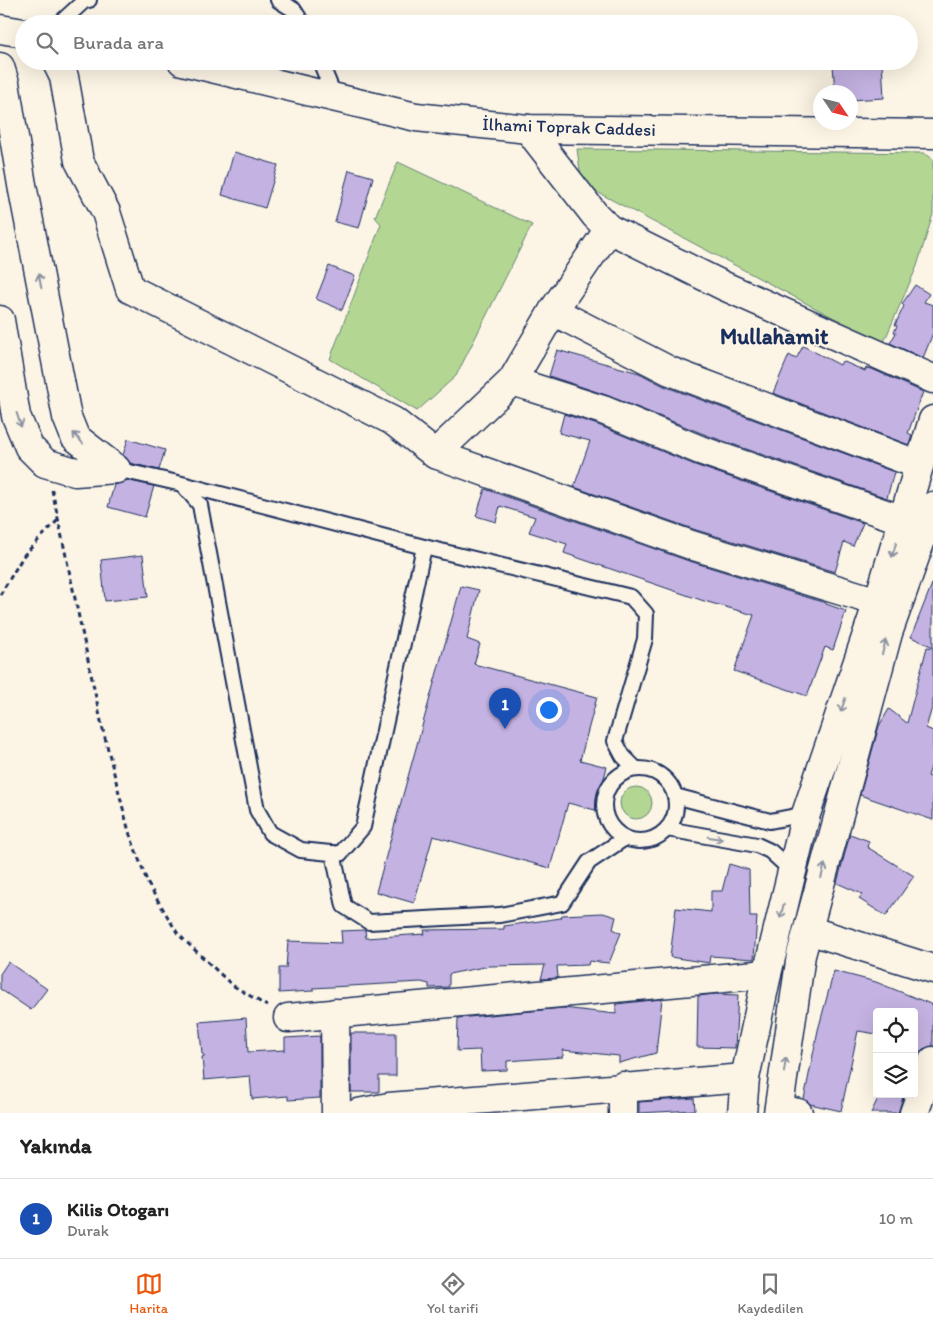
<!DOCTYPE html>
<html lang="tr">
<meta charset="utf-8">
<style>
:root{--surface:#fff;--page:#f2f2f2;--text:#222;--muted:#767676;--line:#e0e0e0;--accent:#ea580c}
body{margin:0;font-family:Itim,sans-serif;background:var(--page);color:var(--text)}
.controls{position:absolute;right:15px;bottom:15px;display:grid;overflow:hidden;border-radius:5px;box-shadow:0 5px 20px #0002}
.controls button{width:45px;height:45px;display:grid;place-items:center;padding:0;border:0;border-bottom:1px solid var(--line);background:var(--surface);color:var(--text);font:25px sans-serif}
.compass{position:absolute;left:813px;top:85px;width:45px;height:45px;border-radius:50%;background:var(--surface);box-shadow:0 5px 20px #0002;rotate:125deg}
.you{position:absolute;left:548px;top:709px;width:18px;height:18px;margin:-12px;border:4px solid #fff;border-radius:50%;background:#1a73e8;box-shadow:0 0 0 8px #1a73e833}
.badge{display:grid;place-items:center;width:32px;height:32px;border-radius:50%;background:var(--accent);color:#fff;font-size:16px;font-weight:700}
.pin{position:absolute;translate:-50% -41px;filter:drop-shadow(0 1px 2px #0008)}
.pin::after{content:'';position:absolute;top:26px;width:18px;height:15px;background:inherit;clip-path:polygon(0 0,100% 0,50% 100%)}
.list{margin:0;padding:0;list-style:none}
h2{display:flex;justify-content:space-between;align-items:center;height:65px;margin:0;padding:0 20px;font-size:21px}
h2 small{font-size:16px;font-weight:400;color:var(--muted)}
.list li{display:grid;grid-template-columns:32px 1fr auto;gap:15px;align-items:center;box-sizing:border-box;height:80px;padding:0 20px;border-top:1px solid var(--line)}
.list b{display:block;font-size:19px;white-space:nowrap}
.list p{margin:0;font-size:16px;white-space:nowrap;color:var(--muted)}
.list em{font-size:16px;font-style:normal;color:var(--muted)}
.icon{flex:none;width:28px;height:28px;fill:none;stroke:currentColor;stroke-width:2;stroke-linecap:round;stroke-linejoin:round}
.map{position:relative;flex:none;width:933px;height:1113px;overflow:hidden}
.search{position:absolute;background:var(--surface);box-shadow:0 5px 20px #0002;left:15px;right:15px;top:15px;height:55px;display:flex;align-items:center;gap:12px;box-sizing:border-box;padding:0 18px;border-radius:28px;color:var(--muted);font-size:19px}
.sheet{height:145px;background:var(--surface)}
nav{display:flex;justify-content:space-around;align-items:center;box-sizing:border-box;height:70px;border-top:1px solid var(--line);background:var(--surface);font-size:14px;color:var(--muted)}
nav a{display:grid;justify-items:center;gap:2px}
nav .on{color:var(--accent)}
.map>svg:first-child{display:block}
.green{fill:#b3d792;stroke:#678378}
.building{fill:#c4b2e2;stroke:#1b2f5e}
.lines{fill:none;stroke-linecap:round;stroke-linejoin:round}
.lane-casing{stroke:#1b2f5e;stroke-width:18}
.street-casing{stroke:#1b2f5e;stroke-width:31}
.secondary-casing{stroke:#1b2f5e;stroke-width:31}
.path{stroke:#1b2f5e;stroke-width:3;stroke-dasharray:5 4;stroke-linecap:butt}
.lane{stroke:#fcf5e5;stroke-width:14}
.street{stroke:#fcf5e5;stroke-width:28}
.secondary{stroke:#fcf5e5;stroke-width:28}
.oneway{stroke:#8c92a2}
.labels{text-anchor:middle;stroke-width:4;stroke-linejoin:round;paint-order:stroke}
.street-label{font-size:18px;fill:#1b2f5e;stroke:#fcf5e5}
.district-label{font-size:22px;font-weight:bold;fill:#1b2f5e;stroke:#fcf5e5}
</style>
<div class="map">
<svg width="933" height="1113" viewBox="0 0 933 1113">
<rect width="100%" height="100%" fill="#fcf5e5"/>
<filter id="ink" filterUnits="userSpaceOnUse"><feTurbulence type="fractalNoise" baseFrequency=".02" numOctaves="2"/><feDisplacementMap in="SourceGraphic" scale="10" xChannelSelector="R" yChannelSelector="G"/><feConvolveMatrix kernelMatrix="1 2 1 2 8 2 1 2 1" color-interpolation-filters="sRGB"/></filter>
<g filter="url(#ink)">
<g class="green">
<path d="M577,149L924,153L933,159V214L917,266L883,344L582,184Z"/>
<path d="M398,162L532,225L456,376L417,411L330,359L381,224L375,217Z"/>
<circle cx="636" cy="803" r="16"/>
</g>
<g class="building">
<path d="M882,62L884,98L850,100V92H835L833,65Z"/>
<path d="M234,152L278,165L265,208L222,195Z"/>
<path d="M349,170L373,177L359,228L335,222Z"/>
<path d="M329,266L355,276L342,310L316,299Z"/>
<path d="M915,285L929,294L924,302L933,305V333L923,358L890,343L896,333L894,332L897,326L895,325L904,306L902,304Z"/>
<path d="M803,346L840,365L842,361L865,371L866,368L872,369L923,392L908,433L912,435L909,445L773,393L789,355L796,359Z"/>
<path d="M557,350L639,373L664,386L894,472L887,498L706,435L609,396L549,376Z"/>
<path d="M564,414L598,425L695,465L863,523L853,546L844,542L835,572L696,530L574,487L590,441L559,433Z"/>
<path d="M128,439L165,450L159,470L130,463L123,455Z"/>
<path d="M126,480L154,486L145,517L108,507L114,485Z"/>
<path d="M485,489L686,560L826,603V604L846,611L833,650L825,647L807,696L734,671L754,615L704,601L564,553L567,544L529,532L535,517L500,506L496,522L476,516Z"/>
<path d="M143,555L148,597L105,601L101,560Z"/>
<path d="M932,584H933V647L911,637Z"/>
<path d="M461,586L479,590L467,639L480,644L474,664L597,697L580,760L607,767L595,810L568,803L550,868L433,836L414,903L376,892Z"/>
<path d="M927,647L933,648V704L926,728L933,731V761L928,776L933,778V820L860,795L879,726L889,709L907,723Z"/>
<path d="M850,834L869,841L867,847L914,876L886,916L859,899L862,894L837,883Z"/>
<path d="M729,864L749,870L750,917H757L754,959L710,956L709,963L670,957L676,908L711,912V891H722Z"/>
<path d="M603,913L616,917L613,929L621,933L609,963L589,961L588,965L557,966L558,978L541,979L545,965L489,966L449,974V987L429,988V984L421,982L313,988V991L279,993V968H286L288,941L342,943L341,931L365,930L366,938L425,934L424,930L504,929V926L561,918L562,915Z"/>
<path d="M8,962L47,989L31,1010L0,989V974Z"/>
<path d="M834,971L876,982L933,1005V1046L923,1049L914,1067V1012H877V1034L858,1031L841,1111L810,1104L804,1099L818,1030Z"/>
<path d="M715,994L738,995L735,1048L697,1047L698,996Z"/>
<path d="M662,999L656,1053L619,1063V1056L563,1050V1057L507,1061V1070L481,1071L480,1050L457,1051L458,1018L563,1008L616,1014V1004Z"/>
<path d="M246,1018L248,1052L285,1050V1038L320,1036V1098L288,1100V1096L252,1099L250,1076L204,1080L202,1057L205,1056L202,1054L199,1022Z"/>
<path d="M351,1033H396V1076H379V1092H351Z"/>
<path d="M880,1094H904L898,1113H871Z"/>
<path d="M694,1098L695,1110L639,1113V1102Z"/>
</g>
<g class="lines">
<defs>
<g id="lane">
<path d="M278,0L294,10L303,24"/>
<path d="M59,24L84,1L89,0"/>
<path d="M320,61L335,98"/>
<path d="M116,469L182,484L200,505L257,810L270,833L301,850L340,854L363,827L424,547L182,484"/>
<path d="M424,547L631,597L646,614L645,639L615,741L623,756L636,769"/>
<circle cx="640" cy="805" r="36"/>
<path d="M675,796L770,821L806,814"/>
<path d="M667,829L757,845L770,851L792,871"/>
<path d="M333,853L344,906L369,922L500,915L562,903L589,862L625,838"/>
</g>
<g id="street">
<path d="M56,61L64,77L79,161L106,212L130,289L393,421L435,454L691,545L878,602"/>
<path d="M528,129L595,215L609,229L724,286L933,379"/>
<path d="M553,311L670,371L919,465"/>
<path d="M512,381L603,410L700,450L903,520"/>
<path d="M435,454L512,381L553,311L609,229"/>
<path d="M335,1013L336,1113"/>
<path d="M288,1018L767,974"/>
<path d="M623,1086V1113"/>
<path d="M779,1109L798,1113"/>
<path d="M358,1113L389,1107L745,1078"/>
<path d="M914,1113L933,1061"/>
</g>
<g id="secondary">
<path d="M0,29L24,33"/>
<path d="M182,61L416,117L528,129L933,134"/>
<path d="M0,67L5,83L22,185L67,417L75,437L116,469"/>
<path d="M0,320L16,416L29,447L45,463L75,472L116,469"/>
<path d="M808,930L933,969"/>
<path d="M742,1113L745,1078L767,974L806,814L878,602L933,420"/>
<path d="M778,1113L801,955L888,633L933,506"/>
</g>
</defs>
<use href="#lane" class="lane-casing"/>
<use href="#street" class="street-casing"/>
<use href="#secondary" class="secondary-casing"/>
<g class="path">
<path d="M52,490L102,726L129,832L148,884L178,934L232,985L267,1006"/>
<path d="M0,595L24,555L58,520"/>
</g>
<use href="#lane" class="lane"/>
<use href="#street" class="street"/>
<use href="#secondary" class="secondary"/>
</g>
<defs><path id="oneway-shaft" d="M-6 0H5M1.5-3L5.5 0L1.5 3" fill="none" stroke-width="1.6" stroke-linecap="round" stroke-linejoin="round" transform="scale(1.25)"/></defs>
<g class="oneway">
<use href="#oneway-shaft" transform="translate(40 281) rotate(-101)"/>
<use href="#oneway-shaft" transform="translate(19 420) rotate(71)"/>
<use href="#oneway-shaft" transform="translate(78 438) rotate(-132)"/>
<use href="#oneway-shaft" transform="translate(894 550) rotate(107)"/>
<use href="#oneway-shaft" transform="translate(884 647) rotate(-75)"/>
<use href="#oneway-shaft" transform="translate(843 705) rotate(109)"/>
<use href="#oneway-shaft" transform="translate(715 838) rotate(10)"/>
<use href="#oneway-shaft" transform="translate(823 871) rotate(-75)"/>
<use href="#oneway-shaft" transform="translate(782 911) rotate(104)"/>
<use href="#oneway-shaft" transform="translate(785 1065) rotate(-82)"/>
</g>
</g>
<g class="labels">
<g class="street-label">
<text transform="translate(569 127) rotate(2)" y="6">İlhami Toprak Caddesi</text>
</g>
<g class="district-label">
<text x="774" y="344">Mullahamit</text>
</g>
</g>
</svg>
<div class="controls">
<button><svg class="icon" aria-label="locate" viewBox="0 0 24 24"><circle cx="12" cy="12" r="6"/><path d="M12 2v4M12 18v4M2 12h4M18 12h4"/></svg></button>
<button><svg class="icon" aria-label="layers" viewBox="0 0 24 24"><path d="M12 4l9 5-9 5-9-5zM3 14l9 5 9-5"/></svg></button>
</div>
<svg class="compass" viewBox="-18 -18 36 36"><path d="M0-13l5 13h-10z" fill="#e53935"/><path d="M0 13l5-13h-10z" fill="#767676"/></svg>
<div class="you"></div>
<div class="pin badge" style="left:505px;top:729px;background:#1a4fb4">1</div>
<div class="search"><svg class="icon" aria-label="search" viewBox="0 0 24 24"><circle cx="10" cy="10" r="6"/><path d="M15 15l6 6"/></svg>Burada ara</div>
</div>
<section class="sheet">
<h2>Yakında<small></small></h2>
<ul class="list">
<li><span class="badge" style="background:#1a4fb4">1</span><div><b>Kilis Otogarı</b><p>Durak</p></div><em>10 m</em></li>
</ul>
</section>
<nav>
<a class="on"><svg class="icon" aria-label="map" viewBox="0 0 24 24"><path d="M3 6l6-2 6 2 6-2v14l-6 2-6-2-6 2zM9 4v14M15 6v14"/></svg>Harita</a>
<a><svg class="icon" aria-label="directions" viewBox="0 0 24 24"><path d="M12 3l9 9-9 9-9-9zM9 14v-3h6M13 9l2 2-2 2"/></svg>Yol tarifi</a>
<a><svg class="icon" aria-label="saved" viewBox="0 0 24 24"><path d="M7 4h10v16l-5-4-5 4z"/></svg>Kaydedilen</a>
</nav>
